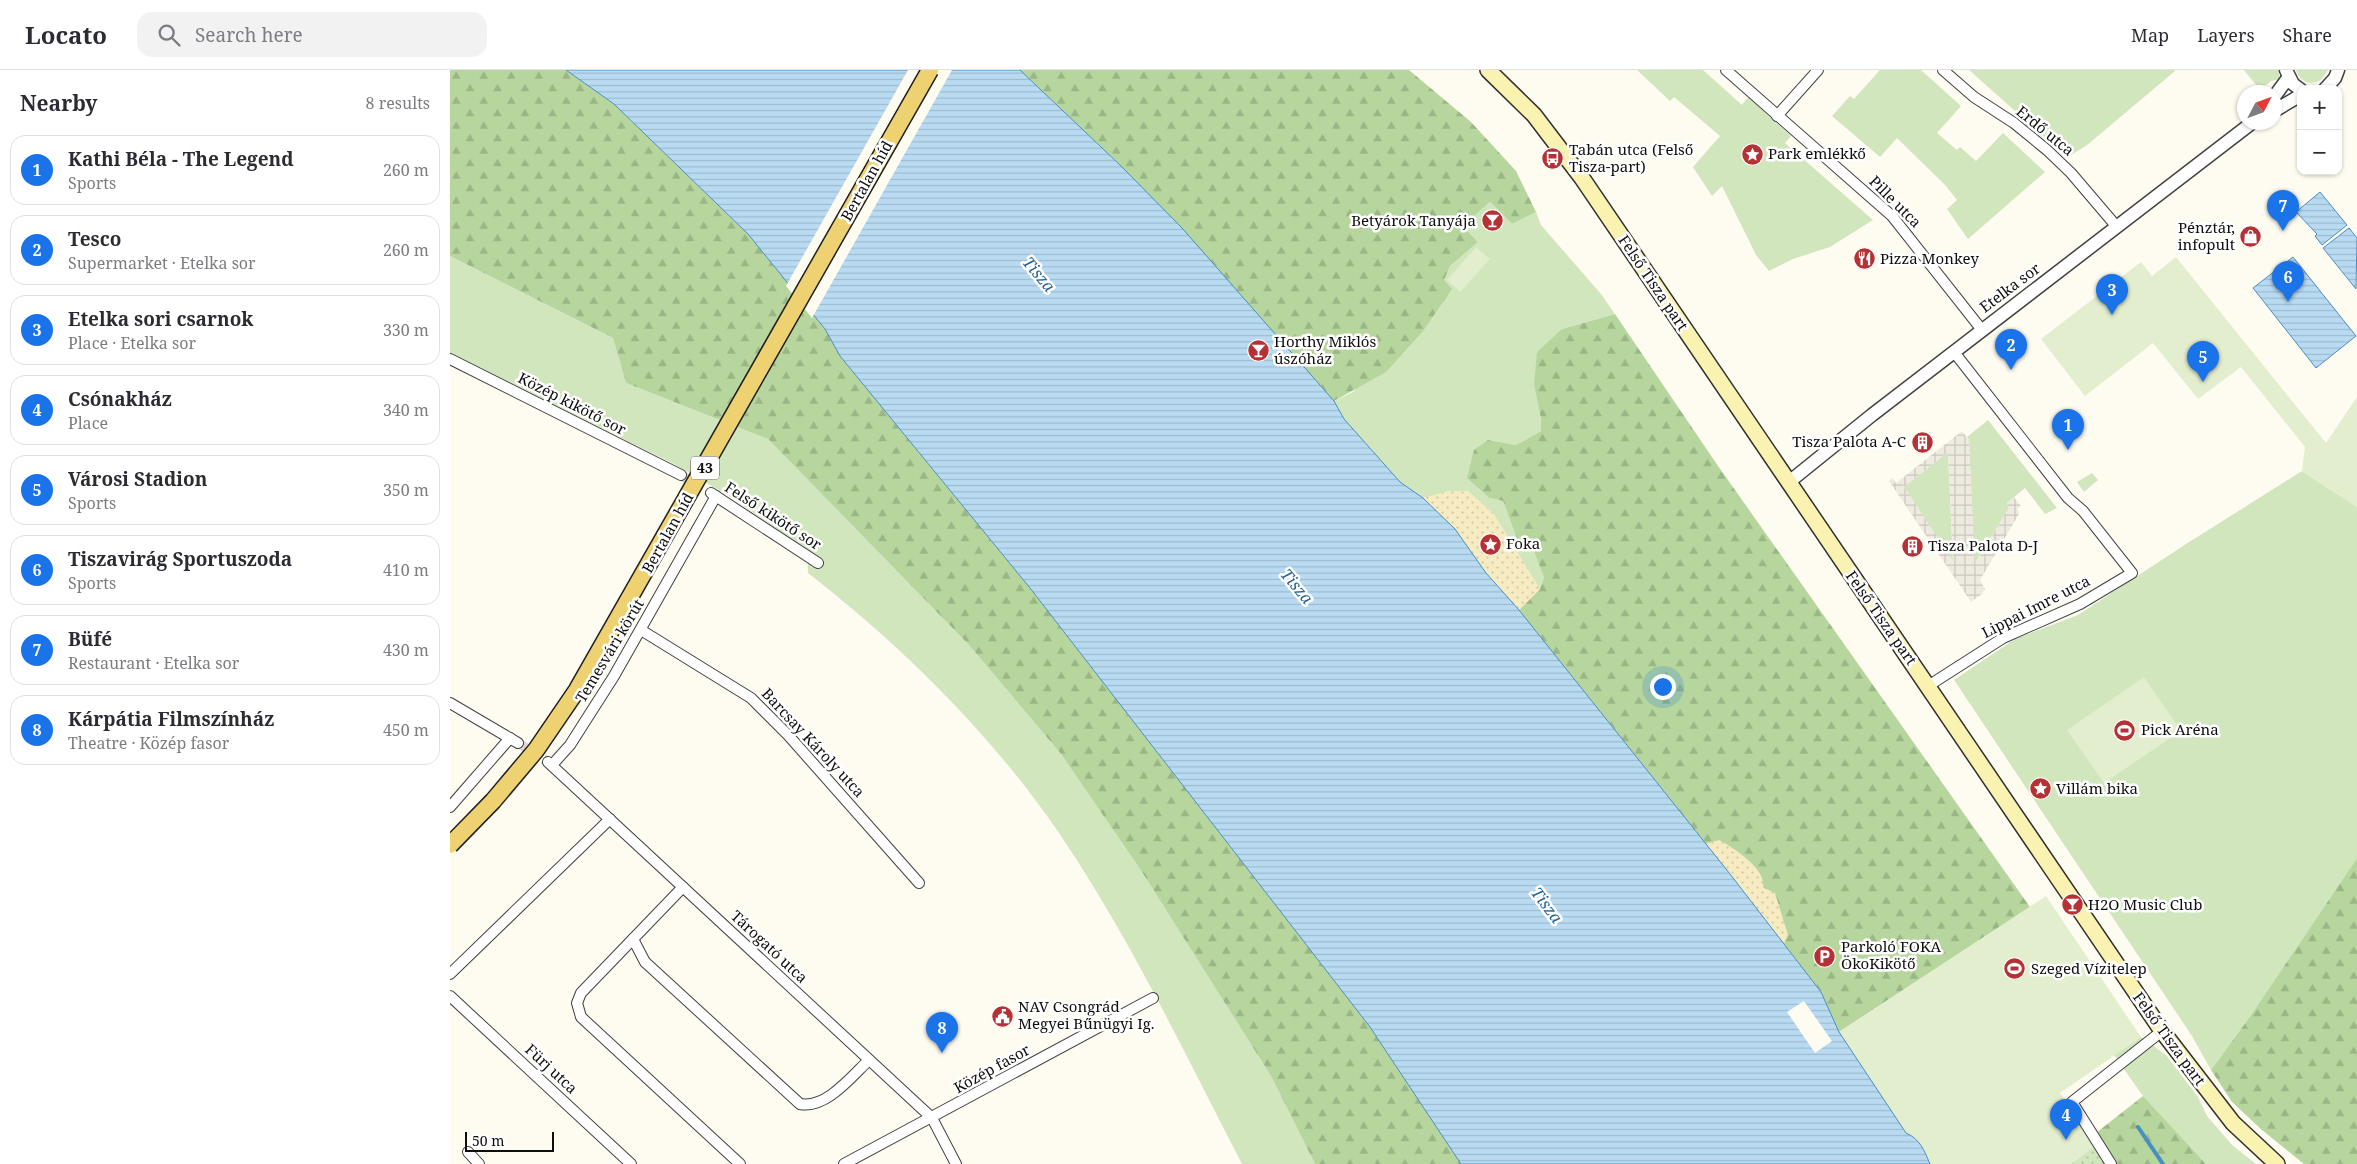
<!DOCTYPE html>
<meta charset="utf-8">
<style>
:root{--surface:#fff;--page:#f2f2f3;--text:#2b2b33;--muted:#7c7c81;--line:#e1e1e2;--accent:#1a73e8}
body{margin:0;font-family:"Noto Serif",serif;background:var(--page);color:var(--text)}
.controls{position:absolute;right:15px;top:15px;display:grid;overflow:hidden;border-radius:10px;box-shadow:0 1px 4px #0004}
.controls button{width:45px;height:45px;display:grid;place-items:center;padding:0;border:0;border-bottom:1px solid var(--line);background:var(--surface);color:var(--text);font:25px sans-serif}
.compass{position:absolute;left:1787px;top:15px;width:45px;height:45px;border-radius:50%;background:var(--surface);box-shadow:0 1px 4px #0004;rotate:49deg}
.scale{position:absolute;left:15px;bottom:12px;width:89px;box-sizing:border-box;padding-left:5px;border:2px solid #0e0e0e;border-top:0;font-size:14px;line-height:18px;white-space:nowrap;color:#0e0e0e;-webkit-text-stroke:4px #fff;paint-order:stroke}
.you{position:absolute;left:1212px;top:616px;width:18px;height:18px;margin:-12px;border:4px solid #fff;border-radius:50%;background:#1a73e8;box-shadow:0 0 0 8px #1a73e833}
.badge{display:grid;place-items:center;width:32px;height:32px;border-radius:50%;background:var(--accent);color:#fff;font-size:16px;font-weight:700}
.pin{position:absolute;translate:-50% -41px;filter:drop-shadow(0 1px 2px #0008)}
.pin::after{content:'';position:absolute;top:26px;width:18px;height:15px;background:inherit;clip-path:polygon(0 0,100% 0,50% 100%)}
.list{margin:0;padding:0;list-style:none}
h2{display:flex;justify-content:space-between;align-items:center;height:65px;margin:0;padding:0 20px;font-size:21px}
h2 small{font-size:16px;font-weight:400;color:var(--muted)}
.list li{display:grid;grid-template-columns:32px 1fr auto;gap:15px;align-items:center;box-sizing:border-box;height:70px;margin:0 10px 10px;padding:0 10px;border:1px solid var(--line);border-radius:15px}
.list b{display:block;font-size:19px;white-space:nowrap}
.list p{margin:0;font-size:16px;white-space:nowrap;color:var(--muted)}
.list em{font-size:16px;font-style:normal;color:var(--muted)}
.icon{flex:none;width:28px;height:28px;fill:none;stroke:currentColor;stroke-width:2;stroke-linecap:round;stroke-linejoin:round}
.map{position:relative;flex:none;width:1907px;height:1094px;overflow:hidden}
header{display:flex;align-items:center;gap:30px;box-sizing:border-box;height:70px;padding:0 25px;background:var(--surface);border-bottom:1px solid var(--line)}
header strong{font-size:24px}
nav{display:flex;gap:28px;margin-inline-start:auto;font-size:18px}
.search{width:350px;height:45px;background:var(--page);display:flex;align-items:center;gap:12px;box-sizing:border-box;padding:0 18px;border-radius:15px;color:var(--muted);font-size:19px}
main{display:flex}
aside{flex:1;background:var(--surface)}
.map>svg:first-child{display:block}
.grass{fill:#d1e6bd}
.forest{fill:url(#forest-firs)}
.sand{fill:url(#sand-dots)}
.garden{fill:url(#garden-dots)}
.pitch{fill:#e2eece}
.plaza{fill:url(#plaza-grid);fill-rule:evenodd}
.water{fill:url(#water-rules);stroke:#468fc3}
.pier{fill:#fefcf1}
.lines{fill:none;stroke-linecap:round;stroke-linejoin:round}
.stream{stroke:#468fc3;stroke-width:4}
.minor-tunnel{stroke:#dad8cf;stroke-width:10;stroke-dasharray:10 5;stroke-linecap:butt}
.minor-casing{stroke:#414141;stroke-width:12}
.tertiary-casing{stroke:#414141;stroke-width:15}
.secondary-casing{stroke:#303030;stroke-width:18}
.minor{stroke:#fff;stroke-width:10}
.tertiary{stroke:#fff;stroke-width:12}
.secondary{stroke:#f9f2b1;stroke-width:15}
.primary-bridge-casing{stroke:#1f1f1f;stroke-width:19;stroke-linecap:butt}
.primary-bridge{stroke:#eed271;stroke-width:16}
.labels{text-anchor:middle;stroke-width:5;stroke-linejoin:round;paint-order:stroke}
.shield{fill:#fff;stroke:#565656;stroke-width:1}
.shield-label{font-size:14px;font-weight:bold;fill:#0e0e0e}
.street-label{font-size:15px;fill:#0e0e0e;stroke:#fff}
.poi-label{font-size:15px;fill:#0e0e0e;stroke:#fff;text-anchor:start}
.water-label{font-size:16px;font-style:italic;fill:#216197;stroke:#fff}
</style>
<header>
<strong>Locato</strong>
<div class="search"><svg class="icon" aria-label="search" viewBox="0 0 24 24"><circle cx="10" cy="10" r="6"/><path d="M15 15l6 6"/></svg>Search here</div>
<nav><a>Map</a><a>Layers</a><a>Share</a></nav>
</header>
<main>
<aside>
<h2>Nearby<small>8 results</small></h2>
<ul class="list">
<li><span class="badge">1</span><div><b>Kathi Béla - The Legend</b><p>Sports</p></div><em>260 m</em></li>
<li><span class="badge">2</span><div><b>Tesco</b><p>Supermarket · Etelka sor</p></div><em>260 m</em></li>
<li><span class="badge">3</span><div><b>Etelka sori csarnok</b><p>Place · Etelka sor</p></div><em>330 m</em></li>
<li><span class="badge">4</span><div><b>Csónakház</b><p>Place</p></div><em>340 m</em></li>
<li><span class="badge">5</span><div><b>Városi Stadion</b><p>Sports</p></div><em>350 m</em></li>
<li><span class="badge">6</span><div><b>Tiszavirág Sportuszoda</b><p>Sports</p></div><em>410 m</em></li>
<li><span class="badge">7</span><div><b>Büfé</b><p>Restaurant · Etelka sor</p></div><em>430 m</em></li>
<li><span class="badge">8</span><div><b>Kárpátia Filmszínház</b><p>Theatre · Közép fasor</p></div><em>450 m</em></li>
</ul>
</aside>
<div class="map">
<svg width="1907" height="1094" viewBox="0 0 1907 1094">
<defs>
<pattern id="forest-firs" width="22" height="20" patternUnits="userSpaceOnUse" patternTransform="scale(1.25)"><rect width="22" height="20" fill="#b6d69d"/><path d="M5 1l3.5 6h-7zM16 11l3.5 6h-7z" fill="#9bb686"/></pattern>
<pattern id="sand-dots" width="8" height="8" patternUnits="userSpaceOnUse" patternTransform="scale(1.25)"><rect width="8" height="8" fill="#f6ebc1"/><path d="M2 2h.1M6 6h.1" fill="none" stroke="#d2c8a5" stroke-width="1.8" stroke-linecap="round"/></pattern>
<pattern id="garden-dots" width="8" height="8" patternUnits="userSpaceOnUse" patternTransform="scale(1.25)"><rect width="8" height="8" fill="#d1e6bd"/><path d="M2 2h.1M6 6h.1" fill="none" stroke="#b2c4a1" stroke-width="1.8" stroke-linecap="round"/></pattern>
<pattern id="plaza-grid" width="8" height="8" patternUnits="userSpaceOnUse" patternTransform="scale(1.25)"><rect width="8" height="8" fill="#eeeae0"/><path d="M0 4h8M4 0v8" fill="none" stroke="#cbc8bf"/></pattern>
<pattern id="water-rules" width="6" height="5" patternUnits="userSpaceOnUse" patternTransform="scale(1.25)"><rect width="6" height="5" fill="#b9dbf2"/><path d="M0 2.5h6" fill="none" stroke="#9ebbce"/></pattern>
</defs>
<rect width="100%" height="100%" fill="#fefcf1"/>
<g class="grass">
<path d="M1187,0H1253L1292,35L1298,27L1341,66L1335,73L1423,150L1380,177L1343,189L1319,201L1306,185L1272,116L1262,126L1243,97L1270,66L1224,27L1220,31Z"/>
<path d="M1430,0H1471L1511,36L1487,63L1507,80L1510,77L1526,91L1553,63L1595,102L1518,169L1497,139L1507,130L1495,115L1447,68L1430,87L1382,46L1400,26L1404,29Z"/>
<path d="M1519,0H1724L1725,1L1636,76L1619,86L1612,83Z"/>
<path d="M1794,0H1828L1830,9L1821,11L1810,20Z"/>
<path d="M1846,0H1878L1871,10C1860,16 1850,12 1846,0Z"/>
<path d="M1040,132L1062,154L1086,142L1091,155L1151,224L1165,244L1112,259L1084,315L1091,349V361L1066,375L1038,370L1040,428L1053,431L1067,469L1082,476L1094,508L1090,519L1069,540L973,428L950,412L894,349L884,331L903,322L994,210L1000,196L1028,172L1013,156Z"/>
<path d="M0,186L163,268L176,313L318,369L519,575L611,684L692,802L821,1006L865,1094H792C734,982 680,868 609,763C542,665 452,576 358,503L357,480L282,428L224,394L0,284Z"/>
<path d="M1538,350L1607,438L1595,444L1575,418L1557,433L1559,438L1524,495L1519,370L1517,367Z"/>
<path d="M1498,382L1503,492L1454,417Z"/>
<path d="M1852,401L1907,437V788L1799,948L1761,1000L1742,966L1504,610L1565,569L1628,545L1736,474Z"/>
<path d="M1642,403L1648,410L1634,422L1627,412Z"/>
<path d="M1691,967L1716,985L1748,1027L1757,1046L1782,1075L1806,1094H1755L1693,1026L1664,985Z"/>
</g>
<g class="forest">
<path d="M0,0H116L164,34L298,164L375,259L390,286L580,518L920,957L1011,1094H865L821,1006L692,802L611,684L519,575L318,369L176,313L163,268L0,186Z"/>
<path d="M570,0H959L1021,52L1066,101L1086,142L1062,154L1040,132L1013,156L1028,172L1000,196L994,210L1002,219L973,261L936,302L884,331L672,97Z"/>
<path d="M1165,244L1268,396L1580,837L1389,962L1371,922L1280,804L1069,540L1090,519L1094,508L1082,476L1067,469L1053,431L1040,428L1017,408L1024,380L1038,370L1066,375L1091,361V349L1084,315L1087,282L1112,259Z"/>
<path d="M1907,788V1094H1854L1812,1060L1782,1032L1761,1000L1799,948Z"/>
<path d="M1693,1026L1754,1092L1755,1094H1664L1646,1063Z"/>
</g>
<g class="sand">
<path d="M998,421H1018L1044,444L1090,519L1069,540L1036,503L1005,459L973,428Z"/>
<path d="M1269,770C1281,776 1306,793 1311,806C1313,809 1313,814 1314,818L1325,823L1338,865L1333,875L1303,834L1255,774Z"/>
</g>
<path class="garden" d="M1644,1076L1656,1094H1621Z"/>
<g class="pitch">
<path d="M1026,177L1040,189L1010,222L997,210Z"/>
<path d="M1726,187L1876,373L1907,327V437L1852,401L1855,377L1791,297L1748,329L1703,273L1635,326L1591,269L1691,192L1702,206Z"/>
<path d="M1694,607L1731,661L1654,713L1617,660Z"/>
<path d="M1596,826L1691,967L1610,1023L1644,1076L1621,1094H1480C1474,1080 1470,1069 1456,1063L1389,962Z"/>
</g>
<path class="plaza" d="M1512,361L1519,370L1525,494L1559,438L1557,433L1564,427L1571,436L1568,438L1569,444L1530,510L1535,519L1532,524L1521,532L1439,411L1442,408L1446,413ZM1498,382L1503,491L1454,417Z"/>
<g class="water">
<path d="M116,0H570L672,97L732,158L884,331L894,349L950,412L973,428L1005,459L1036,503L1069,540L1280,804L1371,922L1389,962L1456,1063C1470,1069 1474,1080 1480,1094H1011L920,957L580,518L390,286L375,259L298,164L164,34Z"/>
<path d="M1870,122L1897,155L1872,175L1865,166L1867,164L1846,142Z"/>
<path d="M1899,158L1907,168L1906,219L1873,178Z"/>
<path d="M1843,187L1906,266L1866,298L1803,218Z"/>
</g>
<g class="pier">
<path d="M458,0H502L362,248L336,216Z"/>
<path d="M1354,931L1382,971L1365,983L1337,942Z"/>
</g>
<g class="lines">
<path class="stream" d="M1688,1057L1713,1094"/>
<g class="minor-tunnel">
<path d="M231,405L261,423"/>
<path d="M68,673L98,692"/>
</g>
<defs>
<g id="minor">
<path d="M1276,0L1442,146L1532,260"/>
<path d="M1493,0L1524,27L1564,53L1597,80L1621,103L1667,157"/>
<path d="M1327,46L1368,0"/>
<path d="M0,289L231,405"/>
<path d="M261,423L368,493"/>
<path d="M191,560L301,628L338,665L469,813"/>
<path d="M1478,616L1553,568L1630,534L1682,503L1633,441L1618,428L1504,282"/>
<path d="M0,633L68,673"/>
<path d="M98,692L482,1048L506,1094"/>
<path d="M102,695L120,675L164,606L266,426"/>
<path d="M0,737L60,668"/>
<path d="M233,817L131,923L127,933L131,947L290,1094"/>
<path d="M183,869L195,892L350,1034C376,1039 401,1007 419,990"/>
<path d="M0,904L160,749"/>
<path d="M0,926L181,1094"/>
<path d="M18,1082L29,1094"/>
<path d="M394,1094L703,928"/>
<path d="M1661,1094L1622,1032L1712,961"/>
</g>
<g id="tertiary">
<path d="M1836,0L1843,14L1851,20"/>
<path d="M1875,19L1885,8L1888,0"/>
<path d="M1824,27L1838,8"/>
<path d="M1824,41L1851,25"/>
<path d="M1339,412L1422,345L1803,52"/>
</g>
<path id="secondary" d="M1038,0L1084,45L1132,108L1712,961L1783,1053L1827,1094"/>
</defs>
<use href="#minor" class="minor-casing"/>
<use href="#tertiary" class="tertiary-casing"/>
<use href="#secondary" class="secondary-casing"/>
<use href="#minor" class="minor"/>
<use href="#tertiary" class="tertiary"/>
<use href="#secondary" class="secondary"/>
<defs>
<path id="primary-bridge" d="M0,775L43,731L86,680L127,620L480,0"/>
</defs>
<use href="#primary-bridge" class="primary-bridge-casing"/>
<use href="#primary-bridge" class="primary-bridge"/>
</g>
<defs>
<symbol id="sight-disc" viewBox="-11 -11 22 22"><circle r="9.5" fill="#b43135" stroke="#fff"/><path d="M0-6L1.8-2.2L6-1.7L2.9 1.2L3.7 5.4L0 3.3L-3.7 5.4L-2.9 1.2L-6-1.7L-1.8-2.2Z" fill="#fff"/></symbol>
<symbol id="bus-disc" viewBox="-11 -11 22 22"><circle r="9.5" fill="#b43135" stroke="#fff"/><path d="M-5-6H5V4H4V6H2V4H-2V6H-4V4H-5ZM-3.5-4V0h7V-4ZM-3.5 1.2v1.5H-2V1.2ZM2 1.2v1.5H3.5V1.2Z" fill="#fff"/></symbol>
<symbol id="bar-disc" viewBox="-11 -11 22 22"><circle r="9.5" fill="#b43135" stroke="#fff"/><path d="M-6-5H6L.8 .8V4.5H3.5V6h-7V4.5H-.8V.8Z" fill="#fff"/></symbol>
<symbol id="shop-disc" viewBox="-11 -11 22 22"><circle r="9.5" fill="#b43135" stroke="#fff"/><path d="M-5-2.5h2.3a2.7 3.5 0 0 1 5.4 0H5L5.5 6h-11ZM-1.5-2.5h3a1.5 2.3 0 0 0-3 0Z" fill="#fff"/></symbol>
<symbol id="restaurant-disc" viewBox="-11 -11 22 22"><circle r="9.5" fill="#b43135" stroke="#fff"/><path d="M-5-6h1v4h1v-4h1v4h1v-4h1v5L-1.5 .5V6h-2V.5L-5-1ZM5-6V6H3V1.5H1.5Q1.5-4 5-6Z" fill="#fff"/></symbol>
<symbol id="building-disc" viewBox="-11 -11 22 22"><circle r="9.5" fill="#b43135" stroke="#fff"/><path d="M-4-6H4V6H1V3H-1V6H-4ZM-2.5-4.3h1.7v1.8h-1.7ZM.8-4.3h1.7v1.8H.8ZM-2.5-1h1.7V.8h-1.7ZM.8-1h1.7V.8H.8Z" fill="#fff"/></symbol>
<symbol id="stadium-disc" viewBox="-11 -11 22 22"><circle r="9.5" fill="#b43135" stroke="#fff"/><path d="M0-5a6.5 5 0 1 0 0 10a6.5 5 0 1 0 0-10ZM-3.5-1.8h7v3.6h-7Z" fill="#fff"/></symbol>
<symbol id="parking-disc" viewBox="-11 -11 22 22"><circle r="9.5" fill="#b43135" stroke="#fff"/><path d="M-3.5-5.5H1a3.5 3.5 0 0 1 0 7H-1V5.5H-3.5ZM-1-3.4V-.6H.8a1.4 1.4 0 0 0 0-2.8Z" fill="#fff"/></symbol>
<symbol id="civic-disc" viewBox="-11 -11 22 22"><circle r="9.5" fill="#b43135" stroke="#fff"/><path d="M-.6-6.5H3V-4.5H.6V-3L4-1V1h2V6H-6V1h2V-1L-.6-3ZM-1.2 2.5V6h2.4V2.5Z" fill="#fff"/></symbol>
</defs>
<g fill-rule="evenodd">
<use href="#sight-disc" x="1290" y="72" width="25" height="25"/>
<use href="#bus-disc" x="1090" y="76" width="25" height="25"/>
<use href="#bar-disc" x="1030" y="138" width="25" height="25"/>
<use href="#shop-disc" x="1788" y="154" width="25" height="25"/>
<use href="#restaurant-disc" x="1402" y="176" width="25" height="25"/>
<use href="#bar-disc" x="796" y="268" width="25" height="25"/>
<use href="#building-disc" x="1460" y="360" width="25" height="25"/>
<use href="#sight-disc" x="1028" y="462" width="25" height="25"/>
<use href="#building-disc" x="1450" y="464" width="25" height="25"/>
<use href="#stadium-disc" x="1662" y="648" width="25" height="25"/>
<use href="#sight-disc" x="1578" y="706" width="25" height="25"/>
<use href="#bar-disc" x="1610" y="822" width="25" height="25"/>
<use href="#parking-disc" x="1362" y="874" width="25" height="25"/>
<use href="#stadium-disc" x="1552" y="886" width="25" height="25"/>
<use href="#civic-disc" x="540" y="934" width="25" height="25"/>
</g>
<g class="labels">
<rect class="shield" x="241" y="386.5" width="28" height="23" rx="4"/>
<g class="shield-label">
<text x="255" y="403">43</text>
</g>
<g class="street-label">
<text transform="translate(1595 61) rotate(39)" y="5">Erdő utca</text>
<text transform="translate(417 111) rotate(-61)" y="5">Bertalan híd</text>
<text transform="translate(1445 132) rotate(45)" y="5">Pille utca</text>
<text transform="translate(1203 213) rotate(56)" y="5">Felső Tisza part</text>
<text transform="translate(1560 218) rotate(-37)" y="5">Etelka sor</text>
<text transform="translate(122 334) rotate(27)" y="5">Közép kikötő sor</text>
<text transform="translate(323 446) rotate(33)" y="5">Felső kikötő sor</text>
<text transform="translate(218 463) rotate(-61)" y="5">Bertalan híd</text>
<text transform="translate(1586 537) rotate(-27)" y="5">Lippai Imre utca</text>
<text transform="translate(1431 548) rotate(55)" y="5">Felső Tisza part</text>
<text transform="translate(160 581) rotate(-59)" y="5">Temesvári körút</text>
<text transform="translate(363 673) rotate(47)" y="5">Barcsay Károly utca</text>
<text transform="translate(319 877) rotate(43)" y="5">Tárogató utca</text>
<text transform="translate(1719 969) rotate(54)" y="5">Felső Tisza part</text>
<text transform="translate(101 999) rotate(43)" y="5">Fürj utca</text>
<text transform="translate(542 999) rotate(-29)" y="5">Közép fasor</text>
</g>
<g class="poi-label">
<text x="1119" y="85">Tabán utca (Felső<tspan x="1119" dy="17">Tisza-part)</tspan></text>
<text x="1318" y="89">Park emlékkő</text>
<text x="1026" y="156" text-anchor="end">Betyárok Tanyája</text>
<text x="1785" y="163" text-anchor="end">Pénztár,<tspan x="1785" dy="17">infopult</tspan></text>
<text x="1430" y="194">Pizza Monkey</text>
<text x="824" y="277">Horthy Miklós<tspan x="824" dy="17">úszóház</tspan></text>
<text x="1456" y="377" text-anchor="end">Tisza Palota A-C</text>
<text x="1056" y="479">Foka</text>
<text x="1478" y="481">Tisza Palota D-J</text>
<text x="1691" y="665">Pick Aréna</text>
<text x="1606" y="724">Villám bika</text>
<text x="1638" y="840">H2O Music Club</text>
<text x="1391" y="882">Parkoló FOKA<tspan x="1391" dy="17">ÖkoKikötő</tspan></text>
<text x="1581" y="904">Szeged Vízitelep</text>
<text x="568" y="942">NAV Csongrád<tspan x="568" dy="17">Megyei Bűnügyi Ig.</tspan></text>
</g>
<g class="water-label">
<text transform="translate(589 204) rotate(50)" y="6">Tisza</text>
<text transform="translate(847 516) rotate(50)" y="6">Tisza</text>
<text transform="translate(1097 835) rotate(53)" y="6">Tisza</text>
</g>
</g>
</svg>
<div class="controls">
<button>+</button>
<button>−</button>
</div>
<svg class="compass" viewBox="-18 -18 36 36"><path d="M0-13l5 13h-10z" fill="#e53935"/><path d="M0 13l5-13h-10z" fill="#7c7c81"/></svg>
<div class="scale">50 m</div>
<div class="you"></div>
<div class="pin badge" style="left:1618px;top:380px">1</div>
<div class="pin badge" style="left:1561px;top:300px">2</div>
<div class="pin badge" style="left:1662px;top:245px">3</div>
<div class="pin badge" style="left:1616px;top:1070px">4</div>
<div class="pin badge" style="left:1753px;top:312px">5</div>
<div class="pin badge" style="left:1838px;top:232px">6</div>
<div class="pin badge" style="left:1833px;top:161px">7</div>
<div class="pin badge" style="left:492px;top:983px">8</div>
</div>
</main>
